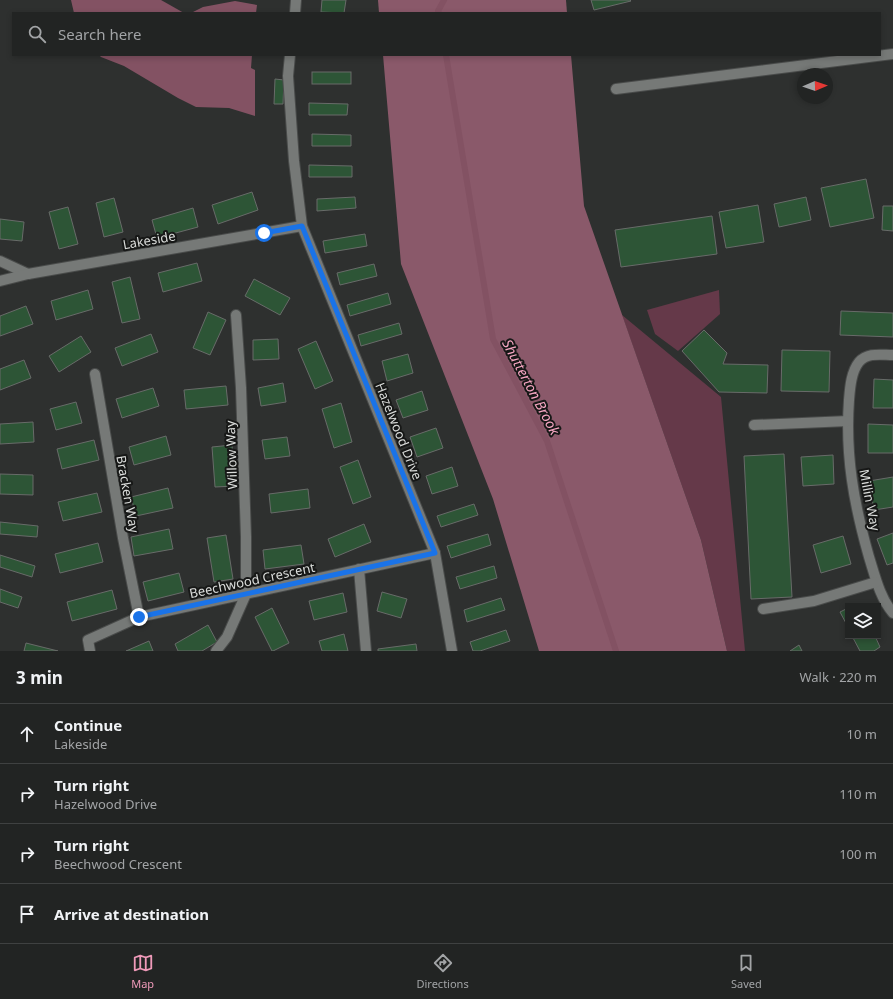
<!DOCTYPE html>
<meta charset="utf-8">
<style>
:root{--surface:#222423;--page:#2e3030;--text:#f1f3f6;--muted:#a2a4a6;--line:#3f4141;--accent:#ef9ab9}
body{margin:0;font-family:"Noto Sans",sans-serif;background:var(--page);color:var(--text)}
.controls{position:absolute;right:12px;bottom:12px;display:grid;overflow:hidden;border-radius:0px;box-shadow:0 2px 6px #0003}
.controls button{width:36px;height:36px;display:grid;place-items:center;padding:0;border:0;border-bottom:1px solid var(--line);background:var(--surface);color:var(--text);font:20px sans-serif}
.compass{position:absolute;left:797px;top:68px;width:36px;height:36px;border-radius:50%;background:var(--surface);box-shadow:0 2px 6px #0003;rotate:88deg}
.stop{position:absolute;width:12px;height:12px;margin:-9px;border:3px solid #1a73e8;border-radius:50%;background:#fff}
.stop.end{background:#1a73e8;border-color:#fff;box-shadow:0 1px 4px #0008}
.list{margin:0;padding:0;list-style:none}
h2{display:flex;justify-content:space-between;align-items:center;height:52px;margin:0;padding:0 16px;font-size:17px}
h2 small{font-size:13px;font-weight:400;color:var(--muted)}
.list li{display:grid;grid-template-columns:26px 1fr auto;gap:12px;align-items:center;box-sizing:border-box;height:60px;padding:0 16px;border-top:1px solid var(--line)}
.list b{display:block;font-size:15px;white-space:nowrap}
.list p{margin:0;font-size:13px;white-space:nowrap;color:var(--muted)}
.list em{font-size:13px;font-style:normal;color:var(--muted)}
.icon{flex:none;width:22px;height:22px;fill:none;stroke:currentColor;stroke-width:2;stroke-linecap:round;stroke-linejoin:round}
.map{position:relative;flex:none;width:893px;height:651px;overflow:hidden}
.search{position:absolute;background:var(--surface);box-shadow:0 2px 6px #0003;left:12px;right:12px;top:12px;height:44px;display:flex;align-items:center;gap:10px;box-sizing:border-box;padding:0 14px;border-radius:0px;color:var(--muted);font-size:15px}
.sheet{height:292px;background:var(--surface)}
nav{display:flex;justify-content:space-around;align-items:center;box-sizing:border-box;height:56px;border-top:1px solid var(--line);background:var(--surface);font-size:11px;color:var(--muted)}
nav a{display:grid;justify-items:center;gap:2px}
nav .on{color:var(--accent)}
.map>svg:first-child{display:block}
.green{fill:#653949}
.forest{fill:#8a596a}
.water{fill:#835263}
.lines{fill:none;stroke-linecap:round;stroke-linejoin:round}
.stream{stroke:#835263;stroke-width:6}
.building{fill:#2d5536;stroke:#686b69}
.lane-casing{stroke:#494b4a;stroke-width:12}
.street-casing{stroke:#494b4a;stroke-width:12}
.lane{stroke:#767977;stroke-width:10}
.street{stroke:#767977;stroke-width:10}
.route{stroke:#1a73e8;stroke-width:5}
.labels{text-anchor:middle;stroke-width:4;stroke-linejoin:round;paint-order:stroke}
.street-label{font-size:13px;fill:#dbdddb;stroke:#171817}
.water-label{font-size:14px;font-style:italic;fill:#f4a5c1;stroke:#171817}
</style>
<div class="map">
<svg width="893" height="651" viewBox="0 0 893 651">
<rect width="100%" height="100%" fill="#2e302f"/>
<g class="green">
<path d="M719,290L720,314L678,351L655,334L647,310Z"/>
<path d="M622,315L721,397L745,651H727L701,540Z"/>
</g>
<g class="forest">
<path d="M378,0H566L567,13H379Z"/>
<path d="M383,55H571L584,206L701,540L727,651H539L493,499L401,264Z"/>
</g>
<g class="water">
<path d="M71,0H161L184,13H74Z"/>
<path d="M235,1L257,5L256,13H191L203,7Z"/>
<path d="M99,55H252L251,68L255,70V116L229,108L196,107L178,98L124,66L101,57Z"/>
</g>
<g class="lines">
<g class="stream">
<path d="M439,13L438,11L444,0"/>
<path d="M446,55L493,339L547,441L616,651"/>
</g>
</g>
<g class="building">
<path d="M322,0H346L344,13L321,12Z"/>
<path d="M591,0H630L631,1L594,10Z"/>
<rect x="312" y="72" width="39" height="12"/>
<path d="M275,79L284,80L283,104H274Z"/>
<path d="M309,103L348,104L347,115H309Z"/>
<path d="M312,134L351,135V146H312Z"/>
<path d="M309,165L352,166V177H309Z"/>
<path d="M866,179L874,218L830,227L821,188Z"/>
<path d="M252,192L258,210L218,224L212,205Z"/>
<path d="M355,197L356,208L317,211V199Z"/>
<path d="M806,197L811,220L779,227L774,204Z"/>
<path d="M114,198L123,232L104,237L96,203Z"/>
<path d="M758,205L764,242L726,248L719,212Z"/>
<path d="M883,206H893V231L882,230Z"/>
<path d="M68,207L78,244L59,249L49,212Z"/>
<path d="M193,208L198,227L157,238L152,220Z"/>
<path d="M712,216L717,254L621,267L615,230Z"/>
<path d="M0,219L24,222L22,241L0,239Z"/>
<path d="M365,234L367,246L325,253L323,241Z"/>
<path d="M197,263L202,281L163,292L158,273Z"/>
<path d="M374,264L377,276L340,285L337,273Z"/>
<path d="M130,277L140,319L122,323L112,282Z"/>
<path d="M254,279L290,298L280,315L245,296Z"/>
<path d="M88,290L93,309L56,320L51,301Z"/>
<path d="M388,293L391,304L350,316L347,305Z"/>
<path d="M26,306L33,324L0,336V316Z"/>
<path d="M841,311L893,313V337L840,335Z"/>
<path d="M208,312L226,320L210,355L193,348Z"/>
<path d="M399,323L402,334L361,346L358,335Z"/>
<path d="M704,330L727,353L723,364L768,365L767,393L719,392L682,351Z"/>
<path d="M151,334L158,352L122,366L115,348Z"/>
<path d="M81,336L91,352L59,372L49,356Z"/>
<path d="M278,339L279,359L253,360V340Z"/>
<path d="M316,341L333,381L315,389L298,349Z"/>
<path d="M782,350L830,351L829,392L781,391Z"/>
<path d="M408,354L413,373L387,381L382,361Z"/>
<path d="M24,360L31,378L0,390V369Z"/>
<path d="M874,379L893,380V408H873Z"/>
<path d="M283,383L286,402L261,406L258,388Z"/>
<path d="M226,386L228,405L186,409L184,390Z"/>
<path d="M153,388L159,406L122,418L116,399Z"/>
<path d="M422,391L428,410L403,418L396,400Z"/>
<path d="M76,402L82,423L56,430L50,409Z"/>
<path d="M341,403L352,442L334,448L322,409Z"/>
<path d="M33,422L34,442L0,444V424Z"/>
<path d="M868,424L893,425V453H868Z"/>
<path d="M436,428L443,448L417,457L410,437Z"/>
<path d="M166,436L171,455L134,465L129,447Z"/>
<path d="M287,437L290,456L265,459L262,440Z"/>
<path d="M94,440L99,460L62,469L57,449Z"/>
<path d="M232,445L235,486L215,487L212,447Z"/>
<path d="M784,454L792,597L751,599L744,456Z"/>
<path d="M833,455L834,484L803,486L801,457Z"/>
<path d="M358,460L371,497L353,504L340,467Z"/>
<path d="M452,467L458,486L432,494L426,476Z"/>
<path d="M0,474L33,475V495L0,494Z"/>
<path d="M893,477V507L874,510L869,481Z"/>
<path d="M168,488L173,508L136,516L131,497Z"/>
<path d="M308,489L310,508L271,513L269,494Z"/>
<path d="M97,493L102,512L63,521L58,502Z"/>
<path d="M474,504L478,515L441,527L437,516Z"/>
<path d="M0,522L38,526L37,537L0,534Z"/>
<path d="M364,524L371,542L335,557L328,539Z"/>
<path d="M169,529L173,549L134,556L131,537Z"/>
<path d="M893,533V563L887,565L877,539Z"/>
<path d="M488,534L491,545L451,558L447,546Z"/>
<path d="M226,535L233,579L214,582L207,538Z"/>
<path d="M843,536L851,564L821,573L813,545Z"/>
<path d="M98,543L103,562L60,573L55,554Z"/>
<path d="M301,545L304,564L265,569L263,550Z"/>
<path d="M0,555L35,566L32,577L0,567Z"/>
<path d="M494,566L497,578L460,589L456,577Z"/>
<path d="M179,573L184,592L148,601L143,582Z"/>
<path d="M0,589L22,597L18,608L0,602Z"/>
<path d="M112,590L117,609L72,621L67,602Z"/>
<path d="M382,592L407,599L401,618L377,611Z"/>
<path d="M343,593L347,612L314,620L309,601Z"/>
<path d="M501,598L505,610L467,622L464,610Z"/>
<path d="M272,608L289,643L273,651H272L255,617Z"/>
<path d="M848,608V627L840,612Z"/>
<path d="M208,625L217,642L202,651H178L175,644Z"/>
<path d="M506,630L510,641L480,651H473L470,642Z"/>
<path d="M344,634L348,651H322L319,641Z"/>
<path d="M852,636H875L880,647L874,651H860Z"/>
<path d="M149,641L153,651H126Z"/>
<path d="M26,643L58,651H24Z"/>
<path d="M416,644L417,651H378V649Z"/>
<path d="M799,645L802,651H790Z"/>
</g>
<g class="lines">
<defs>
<g id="lane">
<path d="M295,13L296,0"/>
<path d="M290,55L288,76L294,161L302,226L435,553L452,651"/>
<path d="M0,261L28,274"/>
<path d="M0,281L28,274L302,226"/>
<path d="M95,374L123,538L139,617"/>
<path d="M359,569L366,651"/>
<path d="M90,651L88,640L139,617L435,553"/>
<path d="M216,651L227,637L246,594V537L241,388L236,315"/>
</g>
<g id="street">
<path d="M616,89L893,54"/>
<path d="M893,355C881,355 868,352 859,362C851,372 850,388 849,400C845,456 854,504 869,557C875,576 880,598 893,613"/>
<path d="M754,425L848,421"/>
<path d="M763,609L814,601L876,582"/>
</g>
</defs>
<use href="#lane" class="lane-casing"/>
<use href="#street" class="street-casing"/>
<use href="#lane" class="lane"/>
<use href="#street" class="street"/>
</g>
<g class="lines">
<path class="route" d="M139,617L435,553L302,226L264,233"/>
</g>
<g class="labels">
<g class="street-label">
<text transform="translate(149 240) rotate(-10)" y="5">Lakeside</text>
<text transform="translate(399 431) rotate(68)" y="5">Hazelwood Drive</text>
<text transform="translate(231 455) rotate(-92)" y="5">Willow Way</text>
<text transform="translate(128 494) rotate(80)" y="5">Bracken Way</text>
<text transform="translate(870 500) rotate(79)" y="5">Millin Way</text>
<text transform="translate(252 580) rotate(-12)" y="5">Beechwood Crescent</text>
</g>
<g class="water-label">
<text transform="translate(531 387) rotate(62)" y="5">Shutterton Brook</text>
</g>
</g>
</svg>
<div class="controls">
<button><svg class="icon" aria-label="layers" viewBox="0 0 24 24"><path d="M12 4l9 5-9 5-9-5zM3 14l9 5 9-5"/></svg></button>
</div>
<svg class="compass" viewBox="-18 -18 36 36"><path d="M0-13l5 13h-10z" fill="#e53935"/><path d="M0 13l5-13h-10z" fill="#a2a4a6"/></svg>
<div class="stop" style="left:264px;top:233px"></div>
<div class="stop end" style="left:139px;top:617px"></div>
<div class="search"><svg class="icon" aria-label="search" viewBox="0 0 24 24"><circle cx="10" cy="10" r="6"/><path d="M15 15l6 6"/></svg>Search here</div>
</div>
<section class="sheet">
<h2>3 min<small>Walk · 220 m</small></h2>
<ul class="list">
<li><svg class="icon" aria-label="ahead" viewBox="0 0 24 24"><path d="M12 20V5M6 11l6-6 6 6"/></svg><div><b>Continue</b><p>Lakeside</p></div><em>10 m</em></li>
<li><svg class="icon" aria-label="right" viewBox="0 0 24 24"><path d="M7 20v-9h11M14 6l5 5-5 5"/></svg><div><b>Turn right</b><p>Hazelwood Drive</p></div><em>110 m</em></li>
<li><svg class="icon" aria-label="right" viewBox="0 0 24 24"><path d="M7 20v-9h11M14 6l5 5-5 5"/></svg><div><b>Turn right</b><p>Beechwood Crescent</p></div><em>100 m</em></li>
<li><svg class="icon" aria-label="arrive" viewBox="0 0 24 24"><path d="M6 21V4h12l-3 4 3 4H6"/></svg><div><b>Arrive at destination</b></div></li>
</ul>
</section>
<nav>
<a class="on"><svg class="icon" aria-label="map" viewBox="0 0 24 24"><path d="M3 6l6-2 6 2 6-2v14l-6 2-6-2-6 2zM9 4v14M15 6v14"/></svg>Map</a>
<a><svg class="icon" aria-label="directions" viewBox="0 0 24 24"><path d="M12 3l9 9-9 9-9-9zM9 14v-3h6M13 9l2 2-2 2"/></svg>Directions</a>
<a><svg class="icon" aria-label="saved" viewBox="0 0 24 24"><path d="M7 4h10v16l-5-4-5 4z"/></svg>Saved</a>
</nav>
